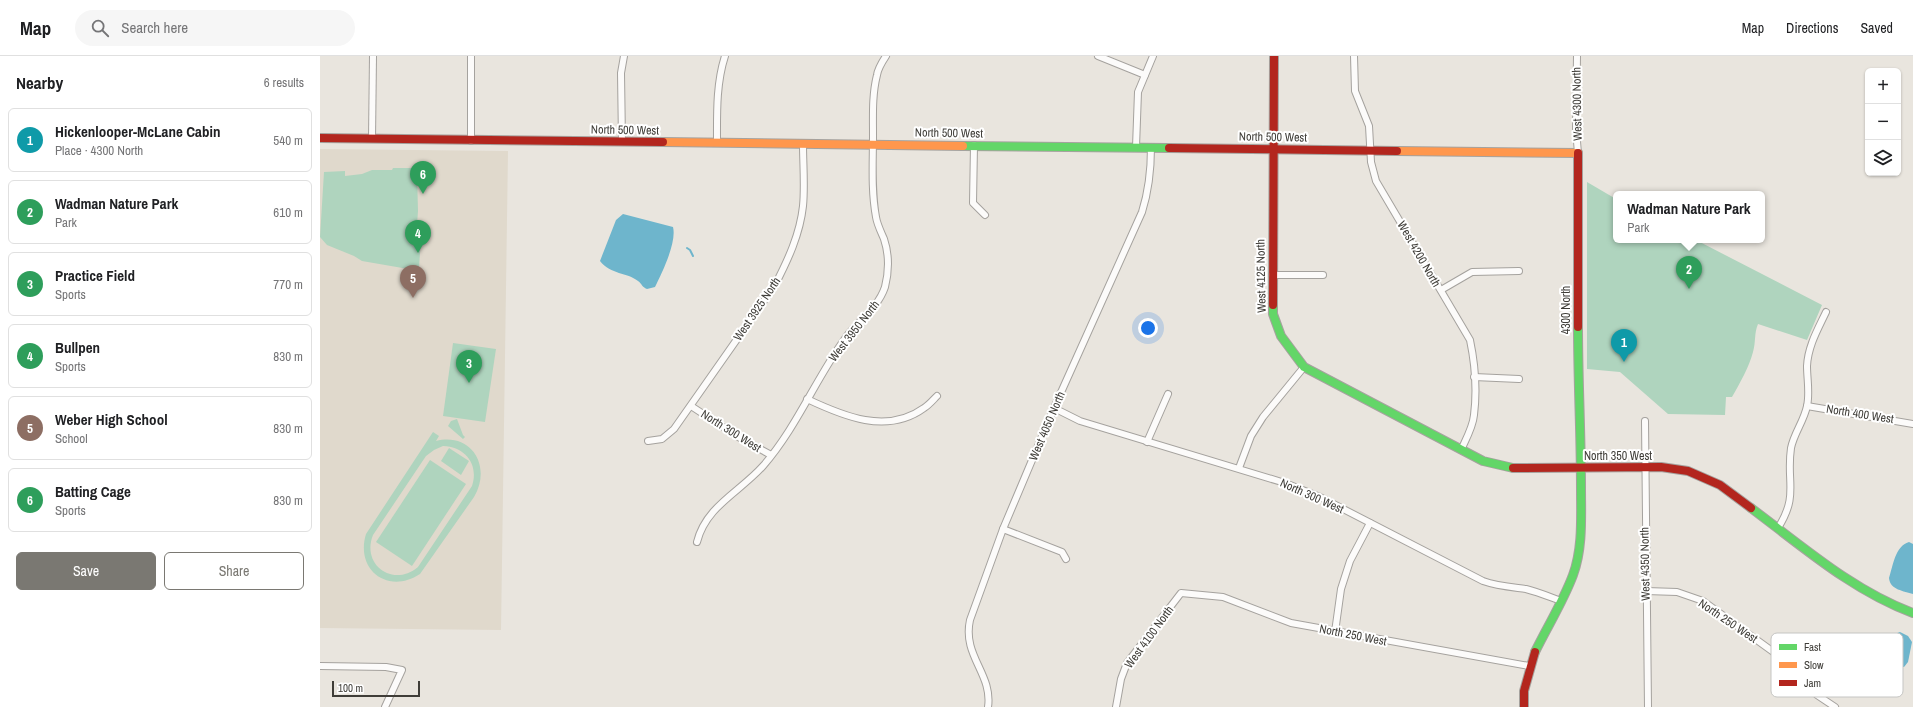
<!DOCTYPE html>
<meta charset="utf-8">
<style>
:root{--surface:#fff;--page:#f6f6f6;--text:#202124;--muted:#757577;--line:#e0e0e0;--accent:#7a7872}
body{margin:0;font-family:"Archivo Narrow",sans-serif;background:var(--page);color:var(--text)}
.controls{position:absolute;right:12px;top:12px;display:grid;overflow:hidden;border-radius:6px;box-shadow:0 1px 3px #0004}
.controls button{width:36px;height:36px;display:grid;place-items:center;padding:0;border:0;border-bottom:1px solid var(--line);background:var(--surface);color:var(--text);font:20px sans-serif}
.scale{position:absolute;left:12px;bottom:10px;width:88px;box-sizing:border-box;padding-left:4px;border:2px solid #3f3d38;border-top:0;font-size:11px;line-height:14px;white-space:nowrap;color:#3f3d38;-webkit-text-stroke:3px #fff;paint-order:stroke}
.you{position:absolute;left:828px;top:272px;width:14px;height:14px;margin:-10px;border:3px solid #fff;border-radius:50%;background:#1a73e8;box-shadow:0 0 0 6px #1a73e833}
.badge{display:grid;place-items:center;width:26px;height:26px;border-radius:50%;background:var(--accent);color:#fff;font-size:13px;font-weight:700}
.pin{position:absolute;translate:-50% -33px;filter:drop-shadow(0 1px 2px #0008)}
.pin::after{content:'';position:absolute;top:21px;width:14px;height:12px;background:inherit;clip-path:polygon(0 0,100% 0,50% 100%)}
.popup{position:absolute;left:1293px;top:135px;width:152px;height:52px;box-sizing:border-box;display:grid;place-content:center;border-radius:6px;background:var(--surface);filter:drop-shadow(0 1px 3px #0005);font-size:13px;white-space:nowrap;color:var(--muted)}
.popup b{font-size:15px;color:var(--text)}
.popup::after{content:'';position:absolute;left:50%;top:100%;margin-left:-8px;border:8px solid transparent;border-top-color:var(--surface)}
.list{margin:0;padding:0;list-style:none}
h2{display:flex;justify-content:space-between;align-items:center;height:52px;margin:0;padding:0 16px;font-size:17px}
h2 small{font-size:13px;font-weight:400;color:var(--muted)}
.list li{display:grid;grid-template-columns:26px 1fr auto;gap:12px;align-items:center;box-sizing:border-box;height:64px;margin:0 8px 8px;padding:0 8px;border:1px solid var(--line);border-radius:6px}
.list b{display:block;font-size:15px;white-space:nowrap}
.list p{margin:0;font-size:13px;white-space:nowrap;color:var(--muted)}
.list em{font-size:13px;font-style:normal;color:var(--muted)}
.actions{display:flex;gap:8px;padding:12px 16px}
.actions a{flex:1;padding:9px 0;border:1px solid var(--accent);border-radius:6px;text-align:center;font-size:14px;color:var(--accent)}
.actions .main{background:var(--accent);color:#fff}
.icon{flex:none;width:22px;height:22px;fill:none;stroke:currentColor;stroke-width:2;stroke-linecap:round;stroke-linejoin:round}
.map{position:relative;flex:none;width:1593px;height:651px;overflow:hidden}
header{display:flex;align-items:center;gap:24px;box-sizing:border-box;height:56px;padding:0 20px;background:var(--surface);border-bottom:1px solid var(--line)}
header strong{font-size:19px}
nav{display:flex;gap:22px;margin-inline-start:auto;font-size:14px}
.search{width:280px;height:36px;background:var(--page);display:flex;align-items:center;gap:10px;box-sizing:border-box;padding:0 14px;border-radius:22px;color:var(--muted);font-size:15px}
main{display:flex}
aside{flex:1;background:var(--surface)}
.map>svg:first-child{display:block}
.built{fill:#e0d9cc}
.green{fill:#afd4be;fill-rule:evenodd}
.water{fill:#6eb5cc}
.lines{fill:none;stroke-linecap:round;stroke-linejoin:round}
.stream{stroke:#6eb5cc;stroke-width:2}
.street-casing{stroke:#a5a29e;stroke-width:8}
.fast-casing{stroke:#a5a29e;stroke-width:10}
.slow-casing{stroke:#a5a29e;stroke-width:10}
.jam-casing{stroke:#a5a29e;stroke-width:10}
.street{stroke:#fcfbfa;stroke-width:6}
.fast{stroke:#63d668;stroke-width:8}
.slow{stroke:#ff974d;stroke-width:8}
.jam{stroke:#b3261e;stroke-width:8}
.labels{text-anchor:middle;stroke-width:4;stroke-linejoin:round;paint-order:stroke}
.street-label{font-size:12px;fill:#3f3d38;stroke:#fff}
.key{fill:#fff;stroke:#c5c5c3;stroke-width:1}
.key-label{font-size:11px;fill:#3f3d38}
</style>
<header>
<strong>Map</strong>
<div class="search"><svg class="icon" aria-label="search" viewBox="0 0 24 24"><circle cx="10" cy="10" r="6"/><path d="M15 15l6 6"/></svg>Search here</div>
<nav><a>Map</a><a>Directions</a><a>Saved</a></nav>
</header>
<main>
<aside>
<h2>Nearby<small>6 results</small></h2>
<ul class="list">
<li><span class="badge" style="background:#0f9aa8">1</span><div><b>Hickenlooper-McLane Cabin</b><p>Place · 4300 North</p></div><em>540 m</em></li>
<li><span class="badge" style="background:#2e9e5b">2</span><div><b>Wadman Nature Park</b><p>Park</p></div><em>610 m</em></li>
<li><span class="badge" style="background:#2e9e5b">3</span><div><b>Practice Field</b><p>Sports</p></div><em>770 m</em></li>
<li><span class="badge" style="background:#2e9e5b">4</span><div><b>Bullpen</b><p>Sports</p></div><em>830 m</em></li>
<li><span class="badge" style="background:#8d6e63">5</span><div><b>Weber High School</b><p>School</p></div><em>830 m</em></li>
<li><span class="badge" style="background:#2e9e5b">6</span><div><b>Batting Cage</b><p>Sports</p></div><em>830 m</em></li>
</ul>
<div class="actions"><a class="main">Save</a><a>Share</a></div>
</aside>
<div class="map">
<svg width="1593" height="651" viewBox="0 0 1593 651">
<rect width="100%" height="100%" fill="#e9e5de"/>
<path class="built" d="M0,93L188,95L181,574L0,572Z"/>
<g class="green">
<path d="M73,112H91L97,117L98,155L96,182H101L99,212H95L94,214L42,205L34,200L7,189L0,181L4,116L25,115V120L42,118L52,114H72Z"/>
<path d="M1267,126L1296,143V184H1376L1502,249L1487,284L1438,268C1434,277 1436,286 1433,296C1429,311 1420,327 1412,341H1406L1405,359L1348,358L1300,316L1267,313Z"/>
<path d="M133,287L176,293L165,366L123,360Z"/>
<path d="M137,363L143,379L145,381L143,383L128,370L131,365Z"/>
<path d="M113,376L119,380L116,385C152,376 172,411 154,441L100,518C68,539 35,514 46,478ZM123,390C146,391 159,409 152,430L98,511C73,532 41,509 53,479L106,400L114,394Z"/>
<path d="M129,392L149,405L141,419L121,405Z"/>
<path d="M110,404L146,428L92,510L56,486Z"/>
</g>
<g class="water">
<path d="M303,158L353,171C357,186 342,217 335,231L327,233C322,231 322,228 318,225C307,216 291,219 280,205L296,164Z"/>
<path d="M1589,486L1593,488V538C1584,535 1570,534 1569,522C1573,510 1575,490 1589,486Z"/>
<path d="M1580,576L1588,580L1592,586L1588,606L1584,611L1567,612L1561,607C1562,596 1568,579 1580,576Z"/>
</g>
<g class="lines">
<path class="stream" d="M367,192L370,194L373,200"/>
<defs>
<g id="street">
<path d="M151,0V85"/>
<path d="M778,0L825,19"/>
<path d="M1034,0L1035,35L1049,70L1051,106L1056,125L1150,284C1155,308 1157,335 1154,359C1153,371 1146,383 1141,394"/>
<path d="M1257,0L1256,74L1258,97"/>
<path d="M52,83L53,0"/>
<path d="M302,86L301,17L304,0"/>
<path d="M397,87C397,58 396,28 405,0"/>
<path d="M654,89L653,147L665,159"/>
<path d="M816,91L818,36L833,0"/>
<path d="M952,219H1003"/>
<path d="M1121,234L1152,216L1199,215"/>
<path d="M1154,321L1199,323"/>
<path d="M487,343C523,360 567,379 604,352C609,349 613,344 617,340"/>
<path d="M371,350L420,382L451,399"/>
<path d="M1487,350L1593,368"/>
<path d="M734,352L760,365L965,427L1000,441L1163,525C1177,530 1191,531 1206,533C1218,536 1230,541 1241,545"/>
<path d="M1325,365L1328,651"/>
<path d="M328,385L342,383L354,373L455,229C468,204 480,178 483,150C485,130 483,108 483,88"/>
<path d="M827,386L848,338"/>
<path d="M919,412L931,380L943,361L984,311"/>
<path d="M1458,472C1479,439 1466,426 1471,392C1474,377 1484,365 1487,350C1490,337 1487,323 1487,310C1488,290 1498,273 1506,256"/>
<path d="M683,473L742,496L746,503"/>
<path d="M377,486C386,450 420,436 443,410C477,371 496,322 526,281C539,264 558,252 565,231C569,215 569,198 564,183C561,176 557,168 556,161C551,134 553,106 553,79C553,59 552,39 557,19C558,12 562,6 566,0"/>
<path d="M1326,535L1357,536L1383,545L1452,595L1470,609L1497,639L1515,651"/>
<path d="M1015,576L1021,533L1030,505L1050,467"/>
<path d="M0,610L66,611L82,614L65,651"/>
<path d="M668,651C673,618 642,600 650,564L683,473L734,352L822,156C829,134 831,114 831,91"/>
<path d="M796,651L801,623L807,607L861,537L903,541L971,567L1209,610"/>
</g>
<g id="fast">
<path d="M643,90L849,92"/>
<path d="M953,249V258L961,280L984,311L1163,405L1193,412"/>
<path d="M1431,452C1482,490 1533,535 1593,557"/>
<path d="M1215,596C1227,571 1243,546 1253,519C1263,492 1261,461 1261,432C1261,378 1258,325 1258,271"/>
</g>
<g id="slow">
<path d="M343,86L643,90"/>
<path d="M1077,95L1258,97"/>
</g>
<g id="jam">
<path d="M0,82L343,86"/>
<path d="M849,92L1077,95"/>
<path d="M1258,97V271"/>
<path d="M953,249L954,0"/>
<path d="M1193,412L1341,411L1368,415L1400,429L1431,452"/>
<path d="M1204,651V635L1215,596"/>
</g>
</defs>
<use href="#street" class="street-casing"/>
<use href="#fast" class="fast-casing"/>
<use href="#slow" class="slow-casing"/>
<use href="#jam" class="jam-casing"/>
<use href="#street" class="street"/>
<use href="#fast" class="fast"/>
<use href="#slow" class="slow"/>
<use href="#jam" class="jam"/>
</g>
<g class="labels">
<g class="street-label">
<text transform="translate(1257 48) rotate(-91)" y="4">West 4300 North</text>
<text transform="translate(305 74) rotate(1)" y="4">North 500 West</text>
<text transform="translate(629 77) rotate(1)" y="4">North 500 West</text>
<text transform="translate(953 81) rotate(1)" y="4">North 500 West</text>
<text transform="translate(1099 198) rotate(60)" y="4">West 4200 North</text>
<text transform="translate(941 220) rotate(-91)" y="4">West 4125 North</text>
<text transform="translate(437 253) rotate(-56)" y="4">West 3925 North</text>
<text transform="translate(1246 254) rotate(-90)" y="4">4300 North</text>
<text transform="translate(534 275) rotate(-52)" y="4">West 3950 North</text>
<text transform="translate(1540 358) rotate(9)" y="4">North 400 West</text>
<text transform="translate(727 370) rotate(-67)" y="4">West 4050 North</text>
<text transform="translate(411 375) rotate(32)" y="4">North 300 West</text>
<text x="1298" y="404">North 350 West</text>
<text transform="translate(992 440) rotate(24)" y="4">North 300 West</text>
<text transform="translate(1325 508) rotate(-91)" y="4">West 4350 North</text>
<text transform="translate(1408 565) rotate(34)" y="4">North 250 West</text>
<text transform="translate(1033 579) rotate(11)" y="4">North 250 West</text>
<text transform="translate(829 581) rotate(-54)" y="4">West 4100 North</text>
</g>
</g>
<rect x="1451" y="577" width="132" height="64" rx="6" class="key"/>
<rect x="1459" y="588" width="18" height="6" fill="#63d668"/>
<rect x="1459" y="606" width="18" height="6" fill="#ff974d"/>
<rect x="1459" y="624" width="18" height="6" fill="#b3261e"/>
<g class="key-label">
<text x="1484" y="595">Fast</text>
<text x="1484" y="613">Slow</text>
<text x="1484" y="631">Jam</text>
</g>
</svg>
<div class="controls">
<button>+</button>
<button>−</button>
<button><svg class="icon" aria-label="layers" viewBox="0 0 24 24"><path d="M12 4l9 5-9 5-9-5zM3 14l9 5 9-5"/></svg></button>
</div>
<div class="scale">100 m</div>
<div class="you"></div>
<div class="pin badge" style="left:1304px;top:306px;background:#0f9aa8">1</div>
<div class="pin badge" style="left:1369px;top:233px;background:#2e9e5b">2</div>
<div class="popup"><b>Wadman Nature Park</b>Park</div>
<div class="pin badge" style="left:149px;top:327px;background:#2e9e5b">3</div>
<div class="pin badge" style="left:98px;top:197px;background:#2e9e5b">4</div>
<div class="pin badge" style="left:93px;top:242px;background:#8d6e63">5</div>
<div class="pin badge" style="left:103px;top:138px;background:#2e9e5b">6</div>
</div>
</main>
